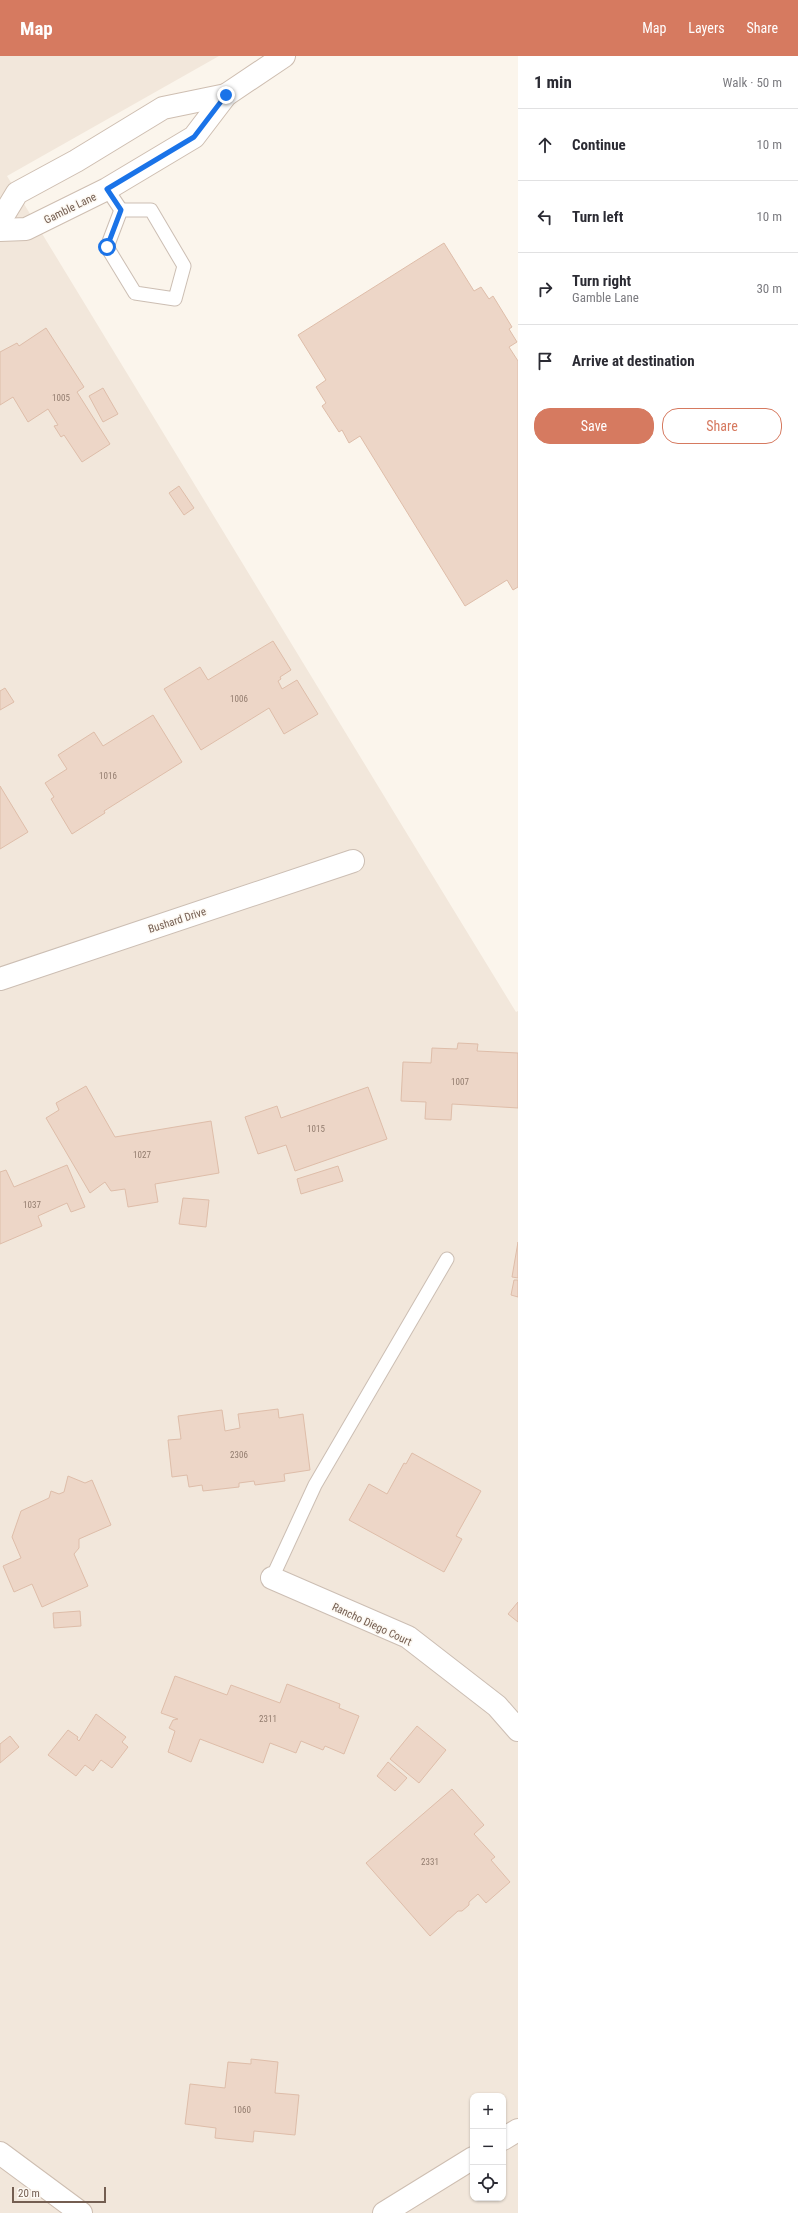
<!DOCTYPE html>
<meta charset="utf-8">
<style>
:root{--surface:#fff;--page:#f2f2f3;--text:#2b2b33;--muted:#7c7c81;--line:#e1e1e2;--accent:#d67a60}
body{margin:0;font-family:"Roboto Condensed",sans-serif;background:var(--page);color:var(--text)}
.controls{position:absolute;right:12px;bottom:12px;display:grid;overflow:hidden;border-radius:8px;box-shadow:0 1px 3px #0004}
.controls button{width:36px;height:36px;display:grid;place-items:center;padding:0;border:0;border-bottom:1px solid var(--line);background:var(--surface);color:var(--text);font:20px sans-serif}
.scale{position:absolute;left:12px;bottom:10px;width:94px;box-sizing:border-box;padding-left:4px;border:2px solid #745e51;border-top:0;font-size:11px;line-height:14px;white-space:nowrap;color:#745e51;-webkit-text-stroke:3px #fdf9f3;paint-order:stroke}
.stop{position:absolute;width:12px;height:12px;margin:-9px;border:3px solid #1a73e8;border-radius:50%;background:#fff}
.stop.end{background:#1a73e8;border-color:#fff;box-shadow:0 1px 4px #0008}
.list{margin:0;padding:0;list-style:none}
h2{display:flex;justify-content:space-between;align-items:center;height:52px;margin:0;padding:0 16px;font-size:17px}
h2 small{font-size:13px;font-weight:400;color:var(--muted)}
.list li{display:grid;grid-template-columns:26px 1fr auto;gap:12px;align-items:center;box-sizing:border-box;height:72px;padding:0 16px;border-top:1px solid var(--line)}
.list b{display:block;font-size:15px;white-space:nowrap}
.list p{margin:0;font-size:13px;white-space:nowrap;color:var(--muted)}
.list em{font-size:13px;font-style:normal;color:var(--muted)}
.actions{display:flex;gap:8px;padding:12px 16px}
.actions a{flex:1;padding:9px 0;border:1px solid var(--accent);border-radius:16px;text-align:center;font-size:14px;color:var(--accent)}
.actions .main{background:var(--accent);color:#fff}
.icon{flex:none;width:22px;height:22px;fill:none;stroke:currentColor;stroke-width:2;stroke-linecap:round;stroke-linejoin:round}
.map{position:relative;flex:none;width:518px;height:2157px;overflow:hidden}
header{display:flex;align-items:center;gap:24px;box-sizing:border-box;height:56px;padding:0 20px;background:var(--accent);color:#fff}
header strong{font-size:19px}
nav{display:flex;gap:22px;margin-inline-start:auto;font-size:14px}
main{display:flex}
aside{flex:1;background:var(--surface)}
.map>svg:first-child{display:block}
.residential{fill:#f2e7db;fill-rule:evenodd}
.building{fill:#edd6c7;stroke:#debda9}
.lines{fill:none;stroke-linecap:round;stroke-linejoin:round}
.lane-casing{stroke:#ccbeb3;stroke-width:15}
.street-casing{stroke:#ccbeb3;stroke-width:24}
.secondary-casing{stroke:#cebeb1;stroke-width:24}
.lane{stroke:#fff;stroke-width:13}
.street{stroke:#fff;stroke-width:22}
.secondary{stroke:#fff;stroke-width:22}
.route{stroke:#1a73e8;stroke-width:5}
.labels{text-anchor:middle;stroke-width:3;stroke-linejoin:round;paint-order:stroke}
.number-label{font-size:9px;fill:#927c6e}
.street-label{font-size:11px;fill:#745e51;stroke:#fdf9f3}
</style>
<header>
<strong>Map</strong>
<nav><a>Map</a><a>Layers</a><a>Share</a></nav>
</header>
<main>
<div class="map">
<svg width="518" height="2157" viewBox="0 0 518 2157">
<rect width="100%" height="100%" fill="#fbf5ec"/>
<path class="residential" d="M0,0H219L7,120L409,781L516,956L518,955V2157H0ZM473,2040H503V2142H473Z"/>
<g class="building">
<path d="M444,187L474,235L481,231L489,243L493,240L512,271L509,273L517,286L509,291L518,305V531L513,534L507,524L465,550L360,380L349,387L342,374L339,376L322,350L326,347L316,331L326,324L298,279Z"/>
<path d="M46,272L84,331L77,336L110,388L82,406L64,379L61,381L54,370L58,369L48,353L28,366L13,341L0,349V296L17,287L19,290Z"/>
<path d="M103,332L118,358L103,366L89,340Z"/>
<path d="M179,430L194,452L184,459L169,437Z"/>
<path d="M273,585L291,614L280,621L281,623L278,625L282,633L297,624L318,658L284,678L269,652L201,694L164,633L200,611L208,624Z"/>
<path d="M5,632L14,646L0,654V635Z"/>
<path d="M153,659L182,706L104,755L105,757L72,778L51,743L54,741L45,727L67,713L58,699L94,676L103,690Z"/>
<path d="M0,730L28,776L0,793Z"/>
<path d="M458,987L478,988L477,995L518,997V1052L452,1048L451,1064L425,1063L426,1046L401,1045L403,1006L431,1007L432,992L457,993Z"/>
<path d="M86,1030L115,1081L211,1065L219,1117L155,1128L158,1146L128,1151L125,1133L111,1135L105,1126L90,1137L46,1062L59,1054L56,1047Z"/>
<path d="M368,1031L387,1083L295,1115L286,1089L258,1098L245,1061L277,1050L281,1062Z"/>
<path d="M67,1109L85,1151L71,1156L67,1147L38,1160L42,1170L0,1188V1116L6,1114L14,1131Z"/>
<path d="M338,1110L343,1125L301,1138L297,1123Z"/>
<path d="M183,1142L209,1144L206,1171L179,1168Z"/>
<path d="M518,1186V1222L512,1221Z"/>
<path d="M514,1224H518V1241L511,1239Z"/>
<path d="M278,1353L279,1362L303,1358L310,1414L284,1418L285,1425L255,1429L254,1425L239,1427V1431L203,1435L202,1429L189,1431L187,1419L172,1421L168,1384L181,1383L178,1360L222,1354L225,1375L240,1372L238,1358Z"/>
<path d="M412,1397L481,1435L456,1480L462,1483L444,1516L349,1464L369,1428L387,1438L404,1407L406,1408Z"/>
<path d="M68,1420L85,1427L92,1424L111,1469L79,1483V1492L74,1498L88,1530L42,1551L32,1528L14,1536L3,1510L21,1502L12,1481L21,1455L49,1442L51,1435L59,1438L64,1436Z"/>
<path d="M518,1546V1566L508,1558Z"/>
<path d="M80,1555L81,1570L54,1572L53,1557Z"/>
<path d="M175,1620L227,1639L231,1629L280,1647L287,1628L340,1648L339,1652L359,1660L344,1698L325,1690L323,1694L301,1685L296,1697L270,1687L263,1707L200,1683L191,1706L168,1696L175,1675L169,1672L173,1664L178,1663L161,1657Z"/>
<path d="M96,1658L126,1681L122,1686L128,1691L112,1712L101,1704L93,1715L85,1709L76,1720L48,1699L68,1674L78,1681L77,1683L79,1685Z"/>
<path d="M417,1670L446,1694L419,1727L390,1703Z"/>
<path d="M10,1680L19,1691L0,1707V1688Z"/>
<path d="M388,1706L407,1722L395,1735L377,1720Z"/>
<path d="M452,1733L484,1769L474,1778L495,1801L491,1804L510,1826L486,1847L478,1838L469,1846V1849L462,1855H458L430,1880L366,1807Z"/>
<path d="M251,2003L278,2006L275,2037L299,2039L295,2079L254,2075L253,2086L215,2082L216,2072L185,2068L190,2028L225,2032L228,2006L251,2008Z"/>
</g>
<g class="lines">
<defs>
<g id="lane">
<path d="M107,133L121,154"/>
<path d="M121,154H151L184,210L175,243L135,237L107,191Z"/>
<path d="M272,1522L315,1429L447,1203"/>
</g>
<g id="street">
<path d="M0,923L353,805"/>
<path d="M272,1522L408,1581L497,1650L518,1674"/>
</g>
<g id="secondary">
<path d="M0,165L17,137L76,105L163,52L226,39"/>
<path d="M0,174L26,173L107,133L194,81L226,39L284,0"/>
<path d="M503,2083L518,2074"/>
<path d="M0,2097L81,2157"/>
<path d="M384,2157L473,2102"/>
</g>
</defs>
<use href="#lane" class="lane-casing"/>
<use href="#street" class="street-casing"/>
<use href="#secondary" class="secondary-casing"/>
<use href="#lane" class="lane"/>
<use href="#street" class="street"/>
<use href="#secondary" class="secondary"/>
</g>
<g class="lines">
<path class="route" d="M107,191L121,154L107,133L194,81L226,39"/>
</g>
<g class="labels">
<g class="number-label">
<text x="61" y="345">1005</text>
<text x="239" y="646">1006</text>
<text x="108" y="723">1016</text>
<text x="460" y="1029">1007</text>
<text x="316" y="1076">1015</text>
<text x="142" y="1102">1027</text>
<text x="32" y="1152">1037</text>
<text x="239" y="1402">2306</text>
<text x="268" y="1666">2311</text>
<text x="430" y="1809">2331</text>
<text x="242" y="2057">1060</text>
</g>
<g class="street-label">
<text transform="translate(70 152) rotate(-26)" y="4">Gamble Lane</text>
<text transform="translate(177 864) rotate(-18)" y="4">Bushard Drive</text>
<text transform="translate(372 1568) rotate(25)" y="4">Rancho Diego Court</text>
</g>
</g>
</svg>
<div class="controls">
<button>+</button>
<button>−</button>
<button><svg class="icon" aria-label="locate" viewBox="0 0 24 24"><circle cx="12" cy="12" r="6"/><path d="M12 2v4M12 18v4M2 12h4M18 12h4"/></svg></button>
</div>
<div class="scale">20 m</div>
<div class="stop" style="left:107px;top:191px"></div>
<div class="stop end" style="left:226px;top:39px"></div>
</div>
<aside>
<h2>1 min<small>Walk · 50 m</small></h2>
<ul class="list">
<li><svg class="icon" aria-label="ahead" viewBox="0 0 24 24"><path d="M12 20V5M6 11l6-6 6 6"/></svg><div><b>Continue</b></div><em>10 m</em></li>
<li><svg class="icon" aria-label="left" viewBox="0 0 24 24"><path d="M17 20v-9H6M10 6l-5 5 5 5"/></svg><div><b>Turn left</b></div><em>10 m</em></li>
<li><svg class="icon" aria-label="right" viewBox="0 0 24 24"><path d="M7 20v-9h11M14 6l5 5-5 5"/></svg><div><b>Turn right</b><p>Gamble Lane</p></div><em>30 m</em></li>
<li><svg class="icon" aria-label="arrive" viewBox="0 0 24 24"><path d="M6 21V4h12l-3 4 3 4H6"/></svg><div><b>Arrive at destination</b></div></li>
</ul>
<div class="actions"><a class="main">Save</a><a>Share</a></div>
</aside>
</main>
